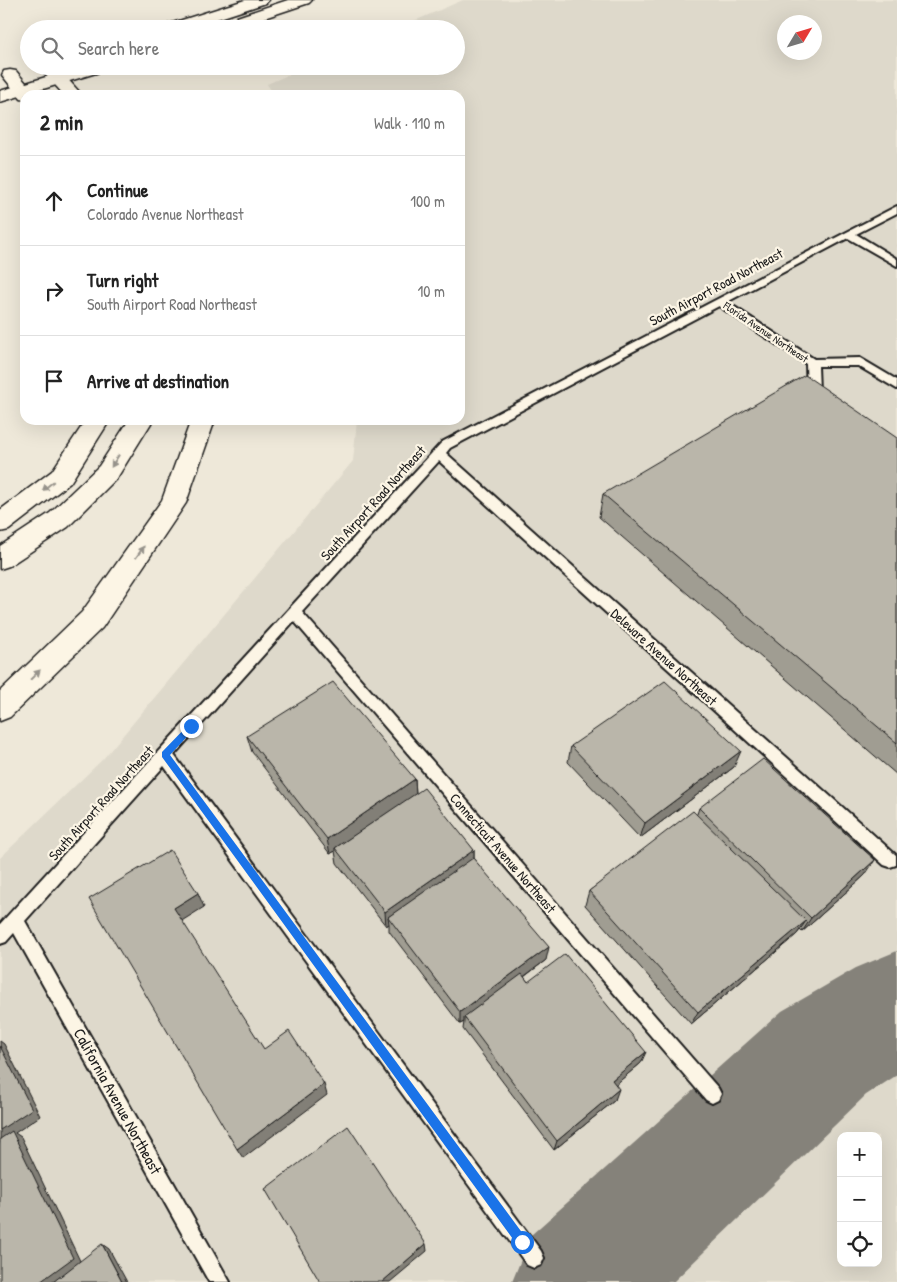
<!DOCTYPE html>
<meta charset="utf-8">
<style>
:root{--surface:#fff;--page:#f2f2f2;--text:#222;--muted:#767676;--line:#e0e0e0}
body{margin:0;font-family:"Patrick Hand",sans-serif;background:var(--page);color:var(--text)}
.controls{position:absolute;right:15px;bottom:15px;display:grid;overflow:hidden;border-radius:10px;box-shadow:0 5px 20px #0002}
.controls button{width:45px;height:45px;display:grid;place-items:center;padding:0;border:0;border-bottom:1px solid var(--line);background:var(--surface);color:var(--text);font:25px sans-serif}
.compass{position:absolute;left:777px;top:15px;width:45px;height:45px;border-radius:50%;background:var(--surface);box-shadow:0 5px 20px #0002;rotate:52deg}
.stop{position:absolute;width:15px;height:15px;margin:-11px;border:4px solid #1a73e8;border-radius:50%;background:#fff}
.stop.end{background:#1a73e8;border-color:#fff;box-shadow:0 1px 5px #0008}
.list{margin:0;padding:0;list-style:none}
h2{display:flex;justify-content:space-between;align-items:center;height:65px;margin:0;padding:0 20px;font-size:21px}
h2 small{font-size:16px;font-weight:400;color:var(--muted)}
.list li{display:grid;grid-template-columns:32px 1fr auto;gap:15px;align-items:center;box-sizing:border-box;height:90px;padding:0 20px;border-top:1px solid var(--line)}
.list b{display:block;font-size:19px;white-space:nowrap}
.list p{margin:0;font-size:16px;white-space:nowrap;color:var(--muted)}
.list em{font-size:16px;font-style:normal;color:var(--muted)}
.icon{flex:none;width:28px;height:28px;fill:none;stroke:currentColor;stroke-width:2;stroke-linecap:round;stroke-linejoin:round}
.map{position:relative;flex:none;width:897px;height:1282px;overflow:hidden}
.search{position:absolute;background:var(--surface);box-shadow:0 5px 20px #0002;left:20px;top:20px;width:445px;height:55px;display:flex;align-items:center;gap:12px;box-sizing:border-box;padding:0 18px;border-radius:28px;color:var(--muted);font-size:19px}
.panel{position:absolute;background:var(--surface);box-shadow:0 5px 20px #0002;left:20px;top:90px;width:445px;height:335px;border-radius:15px}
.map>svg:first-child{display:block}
.built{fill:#ded9cb;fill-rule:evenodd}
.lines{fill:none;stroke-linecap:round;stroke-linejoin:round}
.taxiway{fill:#85827a;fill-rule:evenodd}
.service-casing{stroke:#1c1c1c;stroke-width:4}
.tertiary-casing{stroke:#1c1c1c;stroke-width:3}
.motorway-casing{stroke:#1c1c1c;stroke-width:3}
.service{fill:#fcf5e5;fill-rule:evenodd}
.tertiary{fill:#fcf5e5;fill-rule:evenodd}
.motorway{fill:#fcf5e5;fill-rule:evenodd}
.wall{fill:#a09d92;stroke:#1c1c1c}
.shaded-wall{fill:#827f77;stroke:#1c1c1c}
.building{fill:#bab6aa;stroke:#1c1c1c}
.oneway{fill:#97938b}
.route{fill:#1a73e8}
.labels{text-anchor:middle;stroke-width:4.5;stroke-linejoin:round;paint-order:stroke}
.far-street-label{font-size:11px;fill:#1c1c1c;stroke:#fcf5e5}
.street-label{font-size:14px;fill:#1c1c1c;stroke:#fcf5e5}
.near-street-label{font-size:16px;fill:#1c1c1c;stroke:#fcf5e5}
</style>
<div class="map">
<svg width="897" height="1282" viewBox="0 0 897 1282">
<rect width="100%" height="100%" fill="#eee8d9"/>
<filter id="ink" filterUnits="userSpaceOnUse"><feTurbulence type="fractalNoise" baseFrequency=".02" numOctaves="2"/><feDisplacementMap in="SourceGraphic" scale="10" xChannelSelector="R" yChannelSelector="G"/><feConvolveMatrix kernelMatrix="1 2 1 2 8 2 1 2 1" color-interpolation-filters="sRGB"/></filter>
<g filter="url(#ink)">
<path class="built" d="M463,0H897V1282H0V858L103,759L353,461L357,420H460V95H274L267,84L309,66H456V29H396ZM784,22H814V52H784ZM841,1136H878V1263H841Z"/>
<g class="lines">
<path class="taxiway" d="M897,951V1075L866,1095L673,1282H512L531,1235L782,1011L856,968Z"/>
<defs>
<path id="service" d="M897,206V213L856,234L897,259V266L848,238L727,302L814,359L860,358L897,380V389L858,366H818L819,391L823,395L817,399L807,392L806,364L719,306L450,448L446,453L896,855V865L890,867L884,865L439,461L302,612L718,1088L721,1094L718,1100L712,1103L706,1100L294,621L174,755L541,1251L544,1258L541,1265L534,1268L527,1265L164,766L25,921L230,1282H209L14,933L6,942L0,944V924L442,442Z"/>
<g id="tertiary">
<path d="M245,0H269L266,3L186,29H161L163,26Z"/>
<path d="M288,0H312L309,3L249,23H237L235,20L237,17Z"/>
<path d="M82,66H108L106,70L0,102V91Z"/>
</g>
<g id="motorway">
<path d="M38,66H56L82,95H64Z"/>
<path d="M10,70L16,71L36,95H25V100L21,99L2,75L4,71Z"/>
<path d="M86,420H110L70,483L9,530L0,532V510L52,471Z"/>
<path d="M129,420H153L117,478L68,527L9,566L0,569V546L50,513L99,466Z"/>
<path d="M191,420H215L186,503L102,628L10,717L0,721V691L82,612L162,500Z"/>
</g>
</defs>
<use href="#service" class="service-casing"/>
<use href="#tertiary" class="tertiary-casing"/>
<use href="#motorway" class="motorway-casing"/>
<use href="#service" class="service"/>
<use href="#tertiary" class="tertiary"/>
<use href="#motorway" class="motorway"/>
</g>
<g class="wall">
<path d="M897,438V775L599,517L603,494Z"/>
<path d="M247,736L415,779L416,794L474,850V859L546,960L524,977L528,982L641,1063L616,1084L615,1100L554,1150L463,1029L464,1022L460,1024L389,931V924L386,926L337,863L335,851L330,854L252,752Z"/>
<path d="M571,746L734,767L640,838L568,762Z"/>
<path d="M699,808L865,875L802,932L800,930L797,934L691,1024L585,905L589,891L697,814Z"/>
</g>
<g class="shaded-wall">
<path d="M741,751L734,767L640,838L645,823Z"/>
<path d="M415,779L416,795L335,848V851L330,854L327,839Z"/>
<path d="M474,850V865L388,917L389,924L386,926L385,912Z"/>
<path d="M875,860L865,875L802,932L811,918Z"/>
<path d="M198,893L204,907L180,922L174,908Z"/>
<path d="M806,921L797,934L691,1024L698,1012Z"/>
<path d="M549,947L546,960L466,1020L464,1017V1022L460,1024V1012Z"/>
<path d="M0,1041L4,1044L40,1116L15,1133L21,1137L81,1263L54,1282H40L0,1143Z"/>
<path d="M646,1052L641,1063L608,1091L612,1080Z"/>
<path d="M324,1084L327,1095L243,1158L237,1149Z"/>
<path d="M619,1089L615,1100L554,1150L557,1141Z"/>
<path d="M102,1244L109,1249L127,1282H122Z"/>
<path d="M426,1244L427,1251L390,1282H382Z"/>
</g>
<g class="building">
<path d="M805,375L897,438V743L603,494Z"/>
<path d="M665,681L741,751L645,823L571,746Z"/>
<path d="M333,682L415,779L327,839L247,736Z"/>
<path d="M763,759L875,860L811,918L699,808Z"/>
<path d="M424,788L474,850L385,912L335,848Z"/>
<path d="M693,811L806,921L698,1012L589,891Z"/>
<path d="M170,850L198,893L174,908L264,1049L289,1031L324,1084L237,1149L89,899Z"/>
<path d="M473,858L549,947L460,1012L388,917Z"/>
<path d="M565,954L646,1052L612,1080L619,1089L557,1141L464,1017L522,974L528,982Z"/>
<path d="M0,1046L32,1109L0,1130Z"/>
<path d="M348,1126L426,1244L382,1282H320L265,1189Z"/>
<path d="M12,1131L73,1258L40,1282H0V1139Z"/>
<path d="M102,1244L122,1282H53Z"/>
</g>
<defs><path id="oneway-solid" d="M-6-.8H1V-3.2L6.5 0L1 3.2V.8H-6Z" transform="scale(1.25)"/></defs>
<g class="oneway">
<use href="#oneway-solid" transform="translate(115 461) rotate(122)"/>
<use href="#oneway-solid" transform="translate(48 486) rotate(141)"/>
<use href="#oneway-solid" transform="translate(140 552) rotate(-55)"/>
<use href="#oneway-solid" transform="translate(35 675) rotate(-44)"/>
</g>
</g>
<path class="route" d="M191,722L194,724V729L170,755L526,1238L528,1242L526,1246L522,1248L518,1246L162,757V752Z"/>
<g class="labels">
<g class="far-street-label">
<text transform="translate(766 332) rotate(34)" y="4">Florida Avenue Northeast</text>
</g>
<g class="street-label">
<text transform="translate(716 287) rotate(-28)" y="5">South Airport Road Northeast</text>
<text transform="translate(373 503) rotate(-48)" y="5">South Airport Road Northeast</text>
<text transform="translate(664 657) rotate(42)" y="5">Deleware Avenue Northeast</text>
<text transform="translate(101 803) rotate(-48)" y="5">South Airport Road Northeast</text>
<text transform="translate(503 853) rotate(49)" y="5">Connecticut Avenue Northeast</text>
</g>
<g class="near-street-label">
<text transform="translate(118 1101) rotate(61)" y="6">California Avenue Northeast</text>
</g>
</g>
</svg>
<div class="controls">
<button>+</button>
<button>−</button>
<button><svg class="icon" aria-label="locate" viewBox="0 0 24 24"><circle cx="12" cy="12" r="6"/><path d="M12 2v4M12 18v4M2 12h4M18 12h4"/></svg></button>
</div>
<svg class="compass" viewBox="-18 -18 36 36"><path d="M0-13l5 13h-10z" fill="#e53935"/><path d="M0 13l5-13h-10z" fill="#767676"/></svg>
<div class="stop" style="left:522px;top:1242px"></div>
<div class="stop end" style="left:191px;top:726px"></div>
<div class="search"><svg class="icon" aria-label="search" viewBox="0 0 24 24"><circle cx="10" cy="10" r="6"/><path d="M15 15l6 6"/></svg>Search here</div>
<section class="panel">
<h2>2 min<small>Walk · 110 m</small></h2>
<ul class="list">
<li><svg class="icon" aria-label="ahead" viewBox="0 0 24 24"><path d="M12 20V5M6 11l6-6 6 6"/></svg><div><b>Continue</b><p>Colorado Avenue Northeast</p></div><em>100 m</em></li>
<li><svg class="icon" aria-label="right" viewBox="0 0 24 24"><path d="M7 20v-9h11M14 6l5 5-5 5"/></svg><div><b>Turn right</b><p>South Airport Road Northeast</p></div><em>10 m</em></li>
<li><svg class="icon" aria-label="arrive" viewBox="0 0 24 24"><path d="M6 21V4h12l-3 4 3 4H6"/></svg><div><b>Arrive at destination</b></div></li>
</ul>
</section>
</div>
